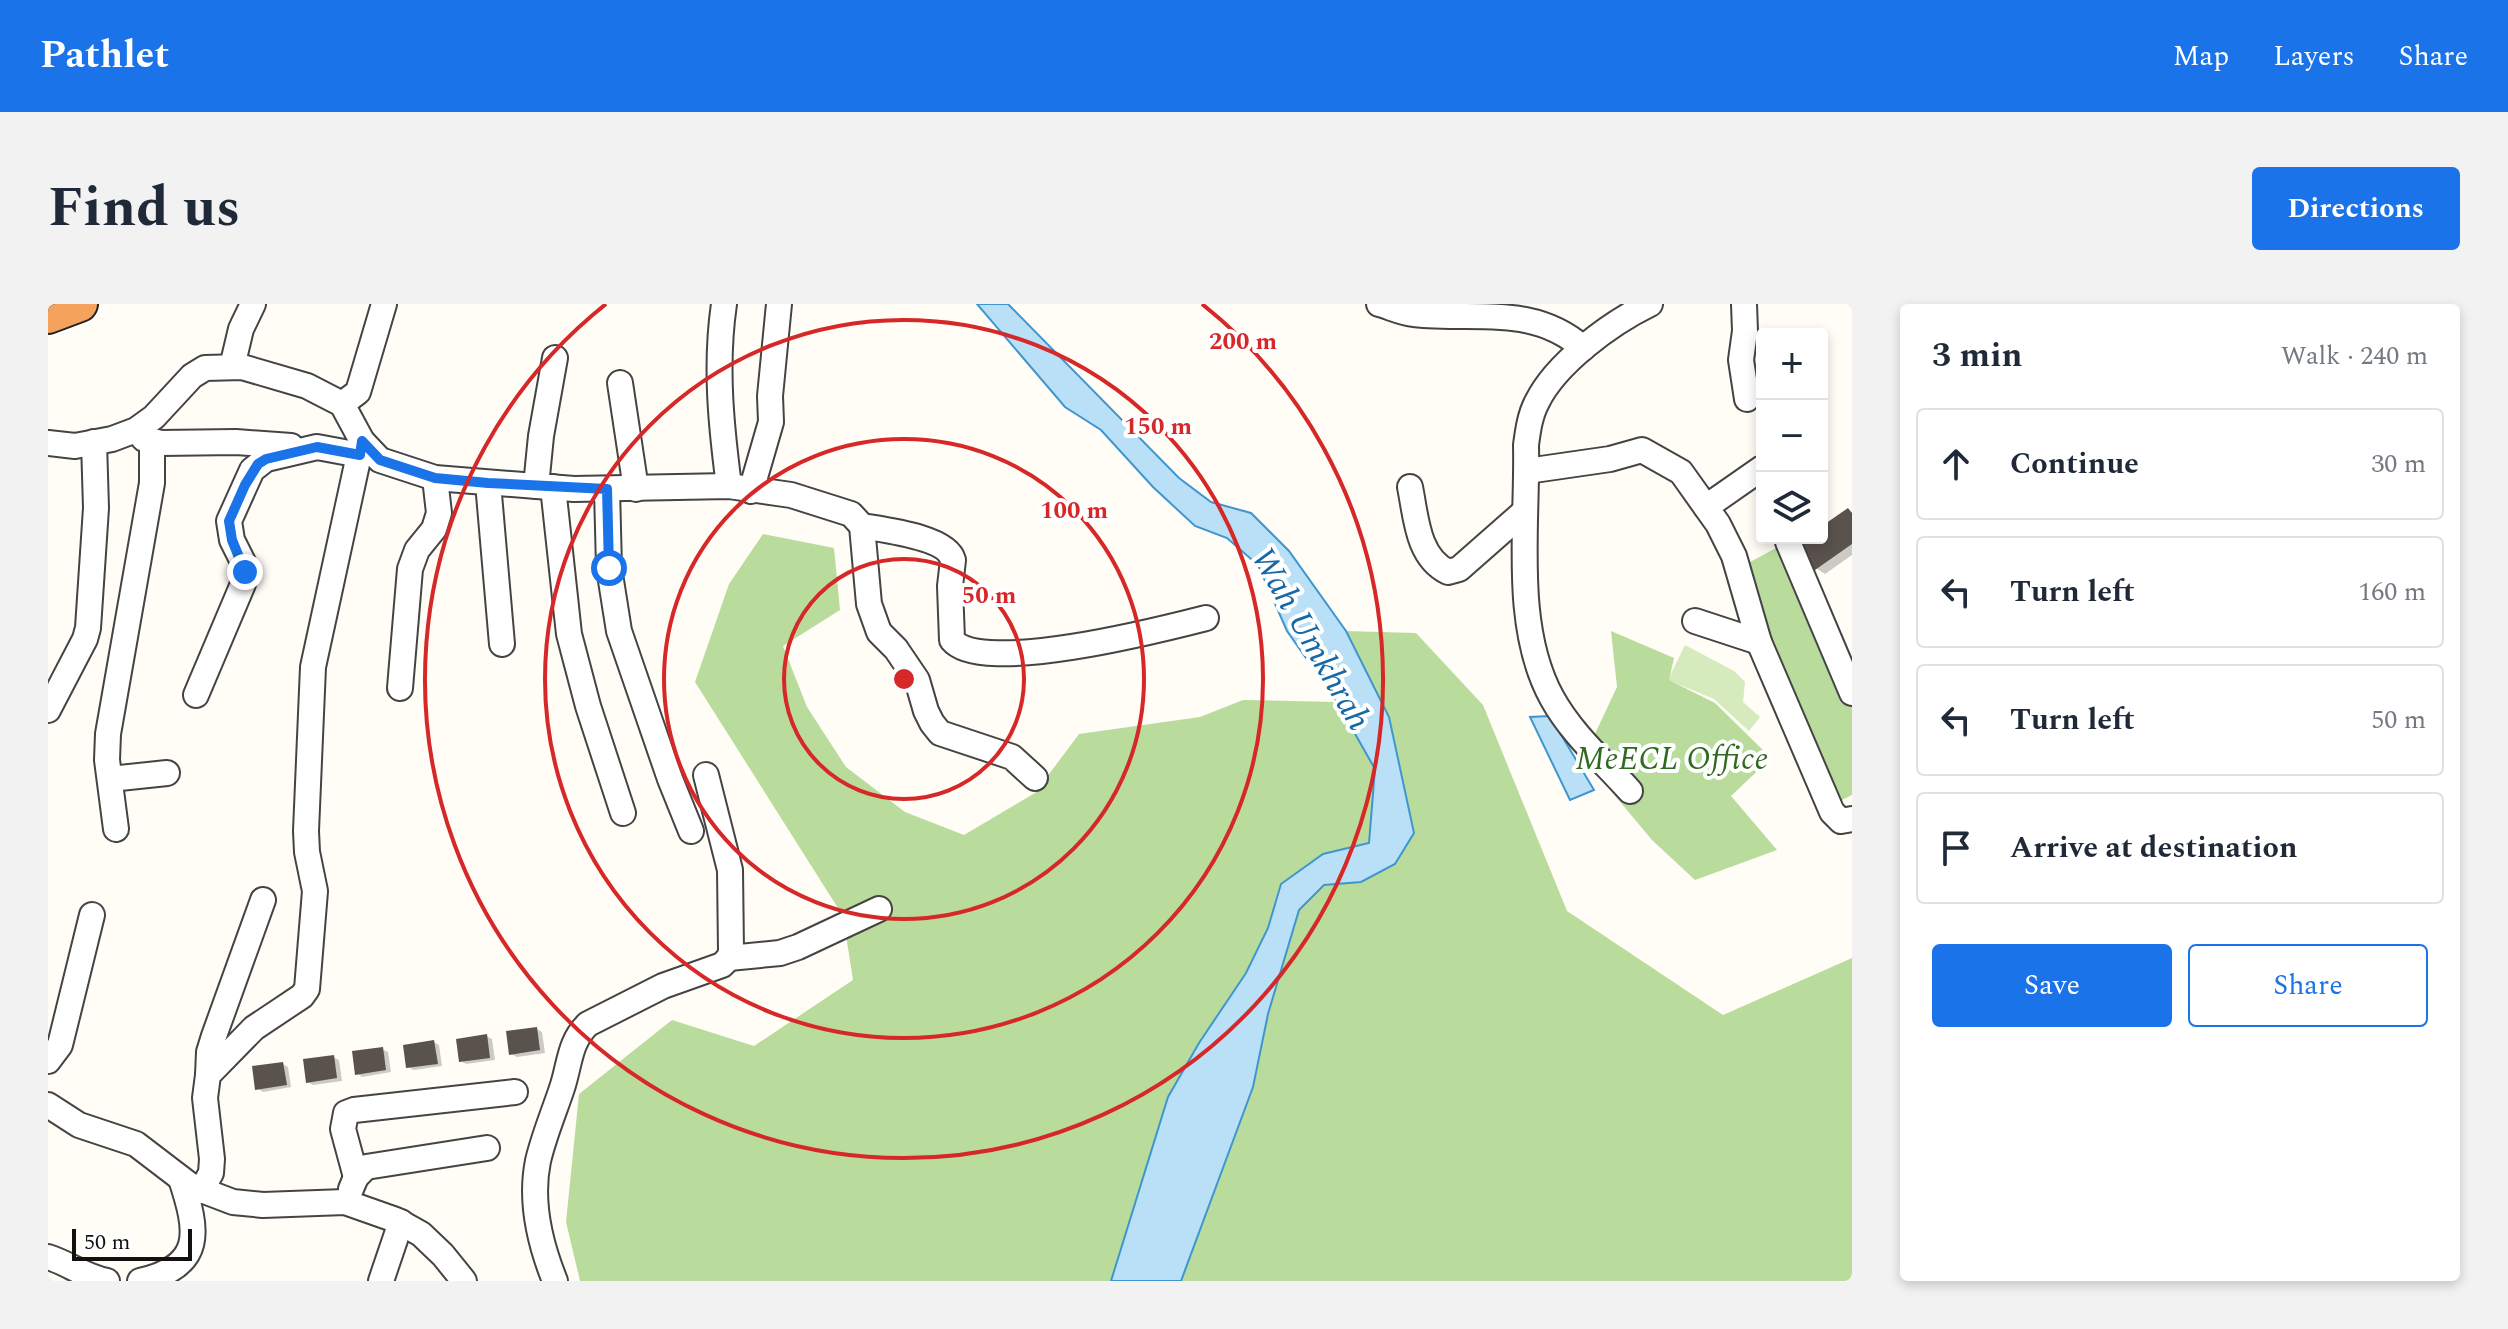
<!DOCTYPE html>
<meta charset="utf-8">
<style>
:root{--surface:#fff;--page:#f2f2f3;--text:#1f2937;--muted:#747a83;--line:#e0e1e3;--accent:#1a73e8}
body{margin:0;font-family:Spectral,serif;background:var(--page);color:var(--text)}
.controls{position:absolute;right:24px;top:24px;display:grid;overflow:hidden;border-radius:8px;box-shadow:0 4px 12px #0003}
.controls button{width:72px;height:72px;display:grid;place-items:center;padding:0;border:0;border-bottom:2px solid var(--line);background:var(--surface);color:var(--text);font:40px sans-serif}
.scale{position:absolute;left:24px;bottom:20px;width:120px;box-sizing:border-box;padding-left:8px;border:4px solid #111;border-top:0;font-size:22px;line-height:28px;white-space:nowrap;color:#111;-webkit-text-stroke:6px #fff;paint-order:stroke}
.stop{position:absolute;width:24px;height:24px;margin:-18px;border:6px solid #1a73e8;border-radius:50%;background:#fff}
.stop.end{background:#1a73e8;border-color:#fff;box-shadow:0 2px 8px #0008}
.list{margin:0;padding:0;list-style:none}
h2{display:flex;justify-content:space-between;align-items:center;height:104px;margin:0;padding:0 32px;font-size:34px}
h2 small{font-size:26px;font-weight:400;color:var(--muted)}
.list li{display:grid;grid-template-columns:52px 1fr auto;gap:24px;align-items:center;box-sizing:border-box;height:112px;margin:0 16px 16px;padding:0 16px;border:2px solid var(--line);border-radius:8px}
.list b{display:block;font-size:30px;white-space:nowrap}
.list em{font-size:26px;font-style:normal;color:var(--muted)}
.actions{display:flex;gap:16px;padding:24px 32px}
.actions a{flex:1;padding:18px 0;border:2px solid var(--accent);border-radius:8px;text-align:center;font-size:28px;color:var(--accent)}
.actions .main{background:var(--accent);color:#fff}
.icon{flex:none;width:44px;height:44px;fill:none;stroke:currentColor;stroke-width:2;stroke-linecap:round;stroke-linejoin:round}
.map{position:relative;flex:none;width:1804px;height:977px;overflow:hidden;border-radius:8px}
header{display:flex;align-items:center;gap:48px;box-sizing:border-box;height:112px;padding:0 40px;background:var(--accent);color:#fff}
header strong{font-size:38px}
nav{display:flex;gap:44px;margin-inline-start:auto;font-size:28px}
.intro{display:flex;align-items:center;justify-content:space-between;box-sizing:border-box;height:192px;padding:0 48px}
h1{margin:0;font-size:56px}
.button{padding:20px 36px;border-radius:8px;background:var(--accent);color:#fff;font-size:28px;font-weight:700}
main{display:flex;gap:48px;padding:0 48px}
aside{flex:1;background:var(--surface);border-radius:8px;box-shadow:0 4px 12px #0003}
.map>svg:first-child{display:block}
.green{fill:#d5ebbd}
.forest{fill:#b9dc9c}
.water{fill:#b9e0f7;stroke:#3f96cf;stroke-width:2}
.shadow{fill:#0003}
.building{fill:#5a524d}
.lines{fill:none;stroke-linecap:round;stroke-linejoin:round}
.minor-casing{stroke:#444;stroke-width:28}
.highway-casing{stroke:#222;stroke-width:38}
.minor{stroke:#fff;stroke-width:24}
.highway{stroke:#f5a25d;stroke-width:34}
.route{stroke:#1a73e8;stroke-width:10}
.ring{fill:none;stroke:#d62828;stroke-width:4}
.labels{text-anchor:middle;stroke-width:8;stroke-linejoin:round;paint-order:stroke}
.park-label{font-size:32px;font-style:italic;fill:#2f6b1f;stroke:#fff}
.water-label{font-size:34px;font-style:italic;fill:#1768a6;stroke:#fff}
.centre{fill:#d62828;stroke:#fff;stroke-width:4}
.ring-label{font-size:24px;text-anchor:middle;font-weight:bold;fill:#d62828;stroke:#fff;stroke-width:8;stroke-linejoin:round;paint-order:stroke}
</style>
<header>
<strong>Pathlet</strong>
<nav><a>Map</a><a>Layers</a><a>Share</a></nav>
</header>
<div class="intro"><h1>Find us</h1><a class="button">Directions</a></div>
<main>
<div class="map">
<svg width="1804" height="977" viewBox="0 0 1804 977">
<rect width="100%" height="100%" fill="#fffdf5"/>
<path class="green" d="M1637,341L1686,367L1697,378L1695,398L1712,413L1701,427L1666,395L1620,376Z"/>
<g class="forest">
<path d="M715,230L786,244L792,306L735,342L759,403L798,463L857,508L916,531L987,489L1031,430L1152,413L1195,396L1289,398L1327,465L1321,539L1275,550L1233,580L1220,624L1198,669L1151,739L1120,793L1063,977H532L518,918L531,790L624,716L706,742L805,676L795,612L647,378L681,280Z"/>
<path d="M1736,240L1804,393V491L1784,501L1687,266Z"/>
<path d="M1298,327L1368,329L1435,401L1519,607L1675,711L1804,654V977H1133L1220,710L1251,606L1276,581L1313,578L1347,560L1341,413Z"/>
<path d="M1563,327L1626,354L1621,376L1667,399L1723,454L1683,492L1729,546L1647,576L1604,536L1537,456L1545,434L1569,383Z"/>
</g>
<g class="water">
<path d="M929,0H960L1131,174L1163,198L1203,209L1241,247L1298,327L1341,413L1366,529L1347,560L1313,578L1276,581L1251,606L1220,710L1205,783L1133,977H1063L1120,793L1151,739L1198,669L1220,624L1233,580L1275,550L1321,539L1327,465L1289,398L1239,327L1210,261L1179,234L1147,222L1105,183L1053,126L1017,103Z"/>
<path d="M1502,412L1546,486L1522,496L1482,413Z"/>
</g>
<g class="shadow">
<path d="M1800,207L1804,209V251L1777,270L1768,264L1760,234H1774V225Z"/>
<path d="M489,725L494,728L497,749L469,753L463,750Z"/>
<path d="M438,732L444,735L447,756L418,760L413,757Z"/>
<path d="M386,738L391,741L394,762L366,766L360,763Z"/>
<path d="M334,745L340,748L343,768L314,773L309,769Z"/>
<path d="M285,753L291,756L294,777L265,781L260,778Z"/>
<path d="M235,760L240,763L243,783L215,788L209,784Z"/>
</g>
<g class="building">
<path d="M1800,204L1804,209V240L1767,266L1745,241L1756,234H1774V222Z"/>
<path d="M489,723L492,746L461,751L458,727Z"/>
<path d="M439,730L442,754L411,758L408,735Z"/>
<path d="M386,736L390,760L358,764L355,741Z"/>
<path d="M335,743L338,766L307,771L304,747Z"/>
<path d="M286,751L289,774L258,779L255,755Z"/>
<path d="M235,758L239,781L207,786L204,762Z"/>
</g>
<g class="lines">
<defs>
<g id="minor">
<path d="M676,0C667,61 673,121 681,182"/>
<path d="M1331,0C1342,3 1354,9 1366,10C1428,17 1485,0 1535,44"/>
<path d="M1696,0L1697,27L1693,56L1699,95"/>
<path d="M184,63L193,25L205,0"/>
<path d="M572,79L588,185"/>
<path d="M294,100L310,88L336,0"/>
<path d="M91,129L96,135L113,139L188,138L243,142"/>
<path d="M0,139L27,142L64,135L88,126L106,113L144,72L157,64L194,63L259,82L294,100L314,137L332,156L387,174L526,185L681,182L743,191L803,210L814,222L821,300L831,328L848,345L869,376L878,407L884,419L892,429L964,453L987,474"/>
<path d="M1479,167L1562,155L1594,146L1633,168L1670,220L1686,252L1711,338L1647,317"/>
<path d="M440,179L454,340"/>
<path d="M488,182L493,132L507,54"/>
<path d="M505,183L521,330L540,402L575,509"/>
<path d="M1362,183C1368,212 1369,253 1400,268L1411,265L1477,207"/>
<path d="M559,185L561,264L571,327L622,475L643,527"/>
<path d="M703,187L723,118L722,92L731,0"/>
<path d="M1658,203L1714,164"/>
<path d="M814,222C836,226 899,233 905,256L902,282L904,336C933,372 1115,325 1158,314"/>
<path d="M1740,238L1804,389"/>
<path d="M1711,338L1784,508L1793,517L1804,515"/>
<path d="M352,384L362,265L369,246L386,225L391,209L387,174"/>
<path d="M148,391L195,280L197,268L195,258L184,236L181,217L204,166L218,155L269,143L312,151"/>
<path d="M0,406L37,335L40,324L48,204L46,138"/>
<path d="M62,475L119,469"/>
<path d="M1582,487C1556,458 1523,429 1504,394C1464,322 1480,220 1478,141C1480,126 1482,111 1489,98C1508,59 1563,19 1602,0"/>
<path d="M68,525L59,456L60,430L104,179V138"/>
<path d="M681,654L732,649L750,643L831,605"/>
<path d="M0,757L12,741L44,611"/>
<path d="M160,771L161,748L166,732L215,596"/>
<path d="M0,801L31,821L88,840L143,882L185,898L215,901L297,898L348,916L373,930L395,951L416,977"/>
<path d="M308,873L295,825L298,809L306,806L467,788"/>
<path d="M303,885L308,873L318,863L439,844"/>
<path d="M153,887L163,869L164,855L157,794L160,771L206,724L254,692L259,685L267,587L259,548L258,527L265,363L314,137"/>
<path d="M0,953C22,960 35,972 59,977"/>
<path d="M92,977C157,962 150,927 133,875"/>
<path d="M333,977L353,918"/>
<path d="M507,977C492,940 482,896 490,857C496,831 507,806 515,781C522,758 522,737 540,720L615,682L674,661L681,654L683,647L682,566L658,471"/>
</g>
<path id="highway" d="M0,12L32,0"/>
</defs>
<use href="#minor" class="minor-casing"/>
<use href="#highway" class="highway-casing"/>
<use href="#minor" class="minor"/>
<use href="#highway" class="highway"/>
</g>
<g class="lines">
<path class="route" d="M197,268L184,236L181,217L197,181L210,160L218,155L269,143L312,151L314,137L332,156L387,174L440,179L559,185L561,264"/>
</g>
<g class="ring">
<circle cx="856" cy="375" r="120"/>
<circle cx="856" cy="375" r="240"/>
<circle cx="856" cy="375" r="359"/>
<path d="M1154 0A479 479 0 1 1 558 0"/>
</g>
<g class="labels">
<g class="park-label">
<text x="1624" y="465">MeECL Office</text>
</g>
<g class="water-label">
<text transform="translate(1264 334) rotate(60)" y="12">Wah Umkhrah</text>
</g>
</g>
<circle cx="856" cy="375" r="12" class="centre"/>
<g class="ring-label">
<text x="1195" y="45">200 m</text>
<text x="1110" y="130">150 m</text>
<text x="1026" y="214">100 m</text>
<text x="941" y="299">50 m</text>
</g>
</svg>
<div class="controls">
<button>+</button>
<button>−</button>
<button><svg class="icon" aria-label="layers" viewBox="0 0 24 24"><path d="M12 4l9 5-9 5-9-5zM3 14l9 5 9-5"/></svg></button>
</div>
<div class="scale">50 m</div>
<div class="stop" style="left:561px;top:264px"></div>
<div class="stop end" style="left:197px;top:268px"></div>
</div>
<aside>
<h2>3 min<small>Walk · 240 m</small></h2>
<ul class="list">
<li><svg class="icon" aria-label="ahead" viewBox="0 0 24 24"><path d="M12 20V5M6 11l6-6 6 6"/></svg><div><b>Continue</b></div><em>30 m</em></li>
<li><svg class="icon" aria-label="left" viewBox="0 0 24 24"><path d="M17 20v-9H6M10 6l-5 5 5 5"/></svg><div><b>Turn left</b></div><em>160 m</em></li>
<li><svg class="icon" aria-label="left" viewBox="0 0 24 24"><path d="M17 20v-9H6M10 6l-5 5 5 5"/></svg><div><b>Turn left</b></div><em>50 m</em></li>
<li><svg class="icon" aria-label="arrive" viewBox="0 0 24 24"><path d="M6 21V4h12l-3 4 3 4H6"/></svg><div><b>Arrive at destination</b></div></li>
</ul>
<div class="actions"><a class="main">Save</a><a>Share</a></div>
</aside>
</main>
